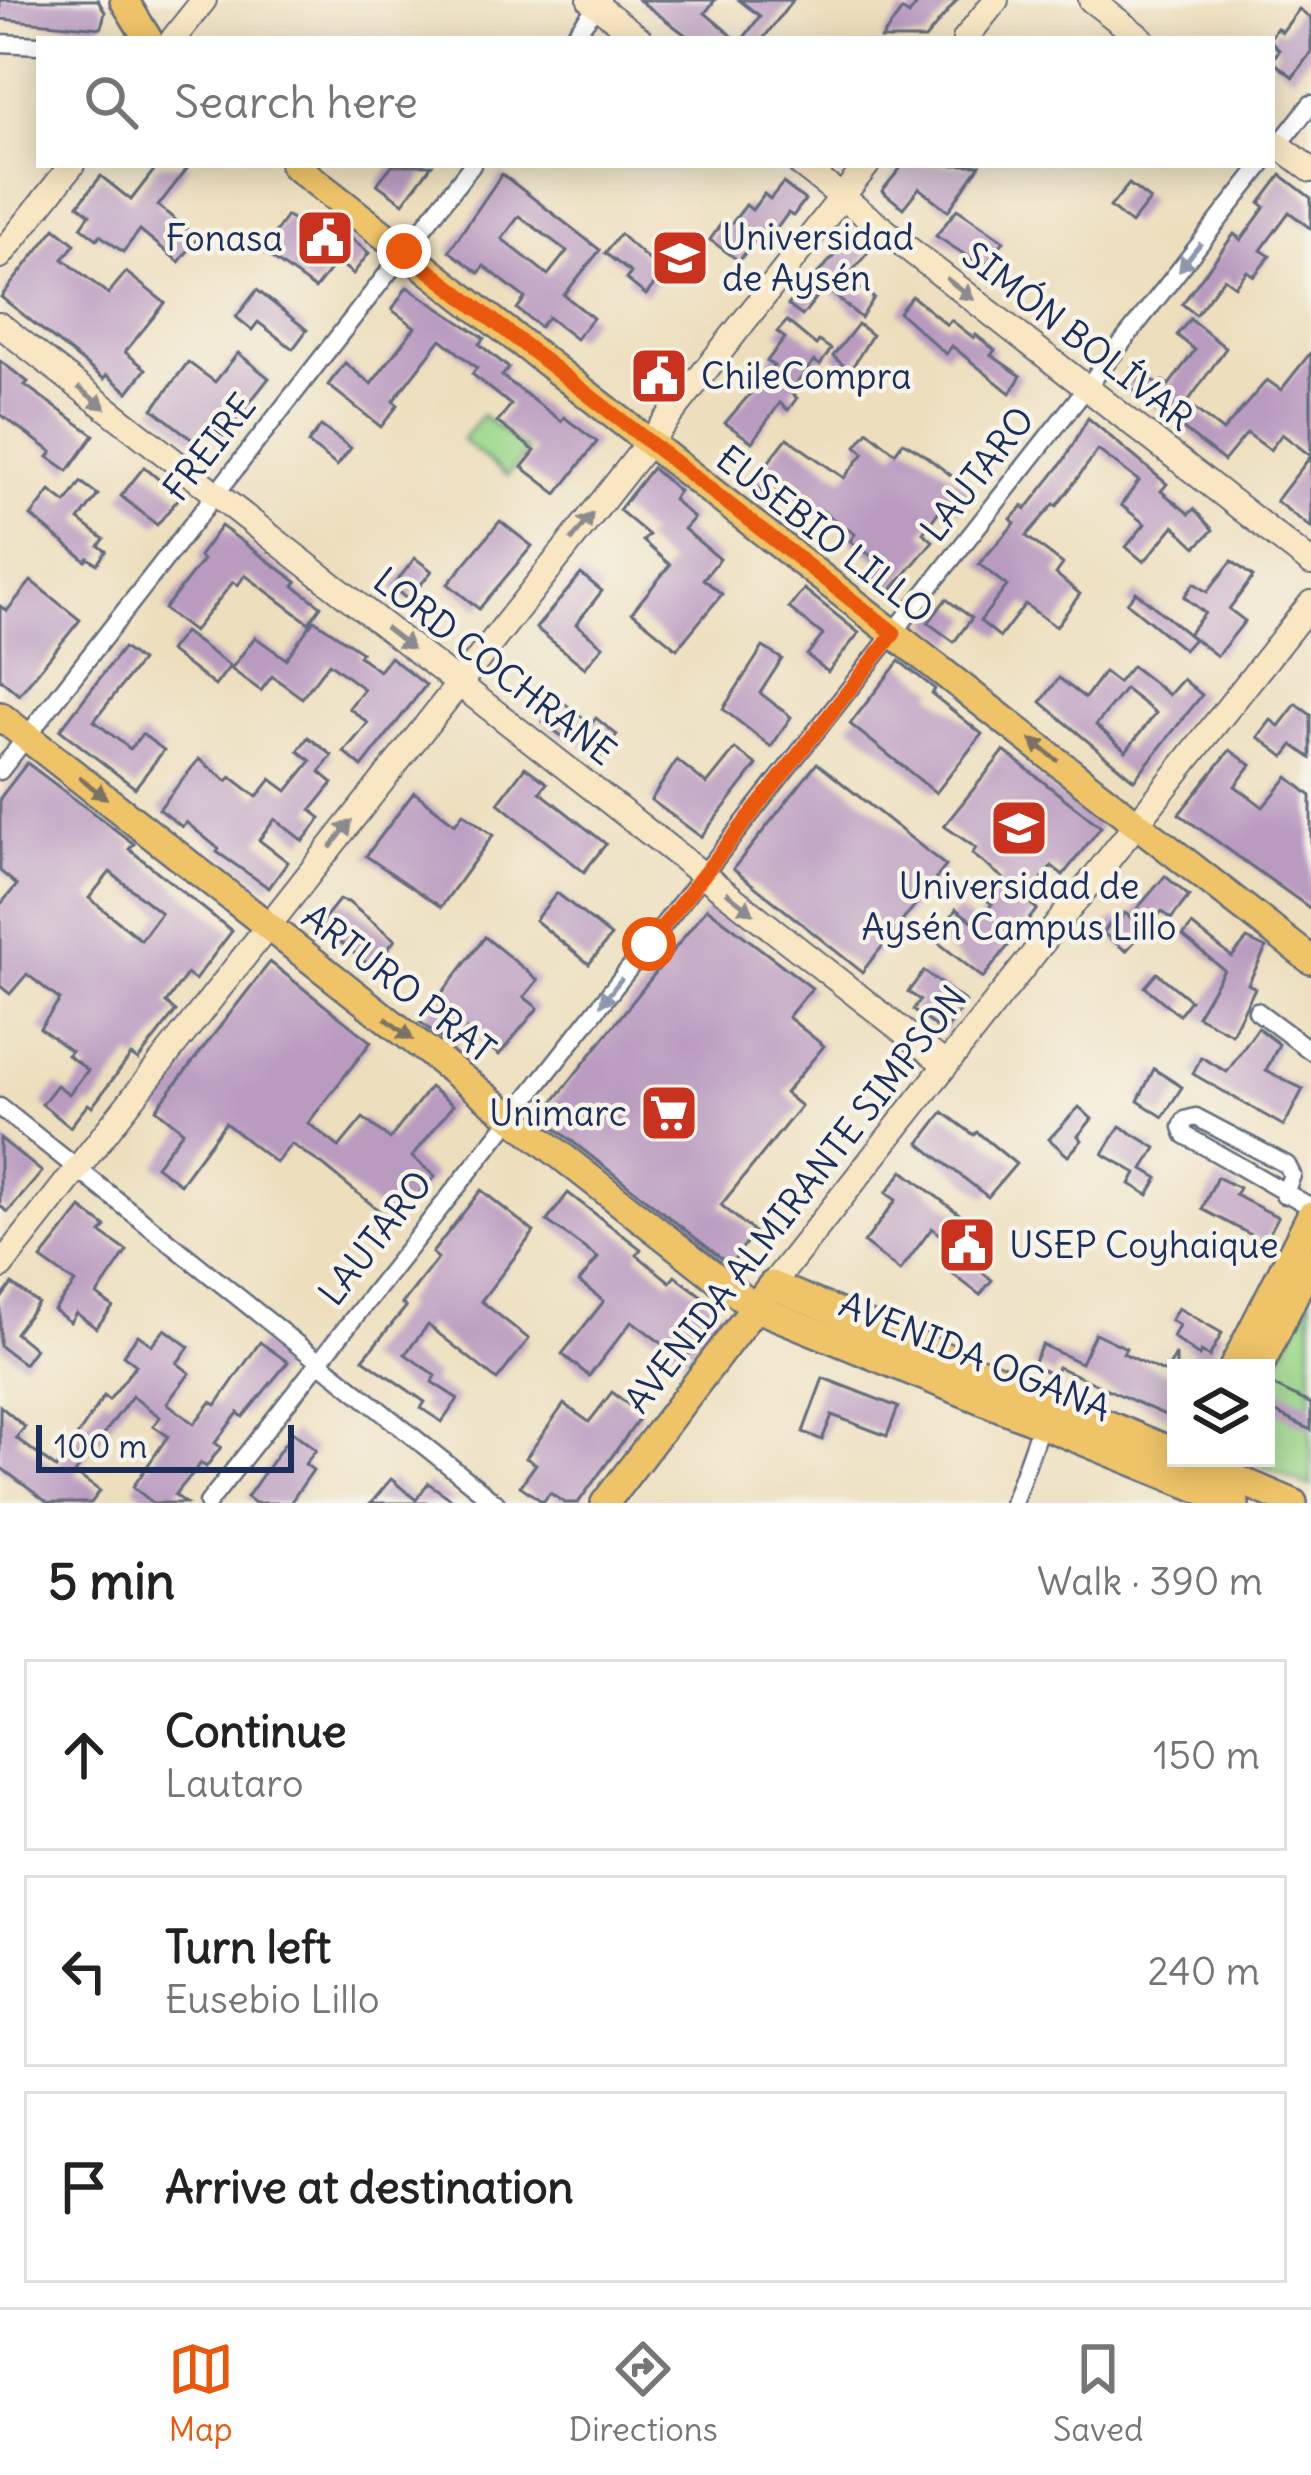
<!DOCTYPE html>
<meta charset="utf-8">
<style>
:root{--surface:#fff;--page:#f2f2f2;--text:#222;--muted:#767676;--line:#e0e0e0;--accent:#ea580c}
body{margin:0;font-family:Delius,sans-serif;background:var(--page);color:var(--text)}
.controls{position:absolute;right:36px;bottom:36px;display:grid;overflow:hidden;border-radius:0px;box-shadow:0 6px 30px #0003}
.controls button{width:108px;height:108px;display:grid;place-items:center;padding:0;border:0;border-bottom:3px solid var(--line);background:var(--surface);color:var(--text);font:60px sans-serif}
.scale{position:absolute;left:36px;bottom:30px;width:258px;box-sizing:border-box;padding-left:12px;border:6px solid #1b2f5e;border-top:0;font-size:33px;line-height:42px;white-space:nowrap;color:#1b2f5e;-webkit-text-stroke:9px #f7f3e8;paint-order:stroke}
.stop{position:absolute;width:36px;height:36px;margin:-27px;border:9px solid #ea580c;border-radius:50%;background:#fff}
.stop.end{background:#ea580c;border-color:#fff;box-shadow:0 3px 12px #0008}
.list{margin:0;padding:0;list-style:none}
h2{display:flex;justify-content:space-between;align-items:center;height:156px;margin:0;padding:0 48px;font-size:51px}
h2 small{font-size:39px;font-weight:400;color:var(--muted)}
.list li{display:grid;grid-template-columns:78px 1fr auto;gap:36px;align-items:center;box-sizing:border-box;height:192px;margin:0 24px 24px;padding:0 24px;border:3px solid var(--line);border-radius:0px}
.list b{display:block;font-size:45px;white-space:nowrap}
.list p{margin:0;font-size:39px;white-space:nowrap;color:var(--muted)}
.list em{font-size:39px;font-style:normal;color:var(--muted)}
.icon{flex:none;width:66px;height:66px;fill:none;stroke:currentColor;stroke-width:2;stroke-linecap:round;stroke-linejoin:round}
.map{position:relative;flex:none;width:1311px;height:1503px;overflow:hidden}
.search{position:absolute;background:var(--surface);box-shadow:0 6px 30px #0003;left:36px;right:36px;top:36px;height:132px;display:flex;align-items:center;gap:30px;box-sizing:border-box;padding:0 42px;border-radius:0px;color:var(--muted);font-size:45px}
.sheet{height:804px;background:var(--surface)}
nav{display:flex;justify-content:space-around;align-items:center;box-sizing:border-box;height:168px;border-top:3px solid var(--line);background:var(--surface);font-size:33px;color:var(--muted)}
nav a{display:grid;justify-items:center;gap:6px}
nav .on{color:var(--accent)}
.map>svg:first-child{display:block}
.green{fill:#9cd88c;stroke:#5c8475;stroke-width:3}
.building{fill:#b99bc0;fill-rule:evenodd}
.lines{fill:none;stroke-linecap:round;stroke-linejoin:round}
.street-casing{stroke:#646d7f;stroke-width:21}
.secondary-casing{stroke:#646d7f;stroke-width:28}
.primary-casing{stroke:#646d7f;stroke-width:32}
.street{stroke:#fff;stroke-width:16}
.secondary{stroke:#f9e7c3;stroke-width:24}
.primary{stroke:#efc469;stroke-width:27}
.oneway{fill:#8d97ae}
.oneway2{fill:#8a8b90}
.oneway3{fill:#7a7263}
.route{stroke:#ea580c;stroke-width:15}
.labels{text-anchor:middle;stroke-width:9;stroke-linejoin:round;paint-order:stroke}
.poi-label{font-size:36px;fill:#1b2f5e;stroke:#f7f3e8;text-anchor:start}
.street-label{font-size:36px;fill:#1b2f5e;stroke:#f7f3e8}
</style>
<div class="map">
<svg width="1311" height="1503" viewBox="0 0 1311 1503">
<rect width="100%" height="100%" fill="#f7f3e8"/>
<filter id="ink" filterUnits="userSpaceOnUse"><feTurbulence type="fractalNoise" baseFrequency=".00833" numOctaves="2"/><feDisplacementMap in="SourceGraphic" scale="24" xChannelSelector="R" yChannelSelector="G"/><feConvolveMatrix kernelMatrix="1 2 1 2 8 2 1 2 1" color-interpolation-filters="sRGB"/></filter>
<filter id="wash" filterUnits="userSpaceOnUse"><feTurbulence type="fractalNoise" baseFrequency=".004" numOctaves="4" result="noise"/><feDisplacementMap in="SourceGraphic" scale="48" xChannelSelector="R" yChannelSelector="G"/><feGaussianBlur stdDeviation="2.7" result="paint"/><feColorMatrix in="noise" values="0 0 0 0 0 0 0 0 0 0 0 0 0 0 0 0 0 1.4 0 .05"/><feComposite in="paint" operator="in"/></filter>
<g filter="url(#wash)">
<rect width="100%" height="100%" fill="#eddfbd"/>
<g class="green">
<path d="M482,415L527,451L507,476L462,440Z"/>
<path d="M1311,1296V1487L1244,1458H1266V1389Z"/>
</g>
<g id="blocks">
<g class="building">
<path d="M0,0H98L105,12L101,28L0,19Z"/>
<path d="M639,0H715L705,13L736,39H691Z"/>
<path d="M739,0H793L763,39H743L760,16Z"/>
<path d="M920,0H957L925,39H881L902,10L909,15Z"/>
<path d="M1299,9L1311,18V52L1293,77L1272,61L1279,50L1269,39L1277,28L1282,32Z"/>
<path d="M158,165H190L158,206L198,238L179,262L140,230L123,252L100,235L97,239L81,227L90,214L78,205L101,176L131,200Z"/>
<path d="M392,165H432L403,203L377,184Z"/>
<path d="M903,165H980L948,211L919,188L903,208L882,191Z"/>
<path d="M502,174L600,250L564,295L593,318L576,339L548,317L540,327L517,309L525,298L484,266L479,273L449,251ZM519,216L567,251L548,275L502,239Z"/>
<path d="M1281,175L1311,198V229L1289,212L1261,250L1270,256L1254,276L1247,271L1235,286L1224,278L1196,315L1182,304L1234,234L1241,240L1265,207L1260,203Z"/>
<path d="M783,183L805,200L793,216L788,213L764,246L755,240L739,261L710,240L722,222L729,227L746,205L752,210L764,194L770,199Z"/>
<path d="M1129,184L1150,200L1131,224L1110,207Z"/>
<path d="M957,209L1004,241L984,267L936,236Z"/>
<path d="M287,216L310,233L320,221L328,226L331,222L369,253L353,274L337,261L315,289L262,251Z"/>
<path d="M55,228L75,244L63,259L108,294L126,272L165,303L125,352L146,369L128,392L107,375L104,379L1,297Z"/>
<path d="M620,234L663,273L646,295L626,279L631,273L605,253Z"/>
<path d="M852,237L869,251L846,279L874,298L861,318L825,287L802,316L788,305Z"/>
<path d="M407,287L484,338L479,344L509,368L502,376L561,421L564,417L597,442L557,494L522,467L535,451L497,422L511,405L472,374L477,368L441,339L393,401L398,405L381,427L328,385L345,363L371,384L415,327L392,310Z"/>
<path d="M257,290L307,330L293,349L258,322L252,330L236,317Z"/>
<path d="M912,296L947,325L951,320L974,338L976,335L995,350L991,355L1021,376L1010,393L952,346L946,354L899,312Z"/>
<path d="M1190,319L1226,348L1187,403L1223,431L1267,380L1281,390L1311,352V528L1276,501L1311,456L1282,434L1270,450L1247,433L1224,461L1122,381L1133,366L1159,386L1163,381L1169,385L1195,350L1177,335Z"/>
<path d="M787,321L816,345L819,341L831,349L820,365L814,361L790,392L797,398L788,410L780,403L752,442L725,423L774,366L767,361L785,338L777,332Z"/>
<path d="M858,324L872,335L850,371L833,356Z"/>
<path d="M238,353L269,378L223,436L207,423L194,441L153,409L188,362L215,382Z"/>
<path d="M0,361L28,382L25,385L94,435L68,471L48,457L52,452L0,414Z"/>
<path d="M1088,418L1167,484L1161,491L1189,514L1194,509L1213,530L1196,547L1174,526L1144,562L1126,547L1145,524L1121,505L1139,481L1098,450L1057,506L1054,504L1026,536L1063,564L1056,574L1080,594L1056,627L1025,604L1000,637L980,621L1007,586L979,564L1015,523L1011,519L1023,506L1026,509L1063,462Z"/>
<path d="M321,426L351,448L337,466L308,443Z"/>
<path d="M868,431L895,453L903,442L919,451L973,492L958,511L946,501L923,533L933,541L890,592L870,576L880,562L850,541L855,534L822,511L818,516L786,492L778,503L752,483L787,438L844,478L864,453L856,446Z"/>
<path d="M144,467L180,497L157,525L121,496Z"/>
<path d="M652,468L679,491L673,499L694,518L684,529L720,559L703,579L722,594L677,649L632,612L670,565L643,541L649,535L619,510Z"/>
<path d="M81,482L98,495L79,520L104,539L99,546L106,551L97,564L88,558L86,561L31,516L50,491L66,503Z"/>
<path d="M500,521L532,546L479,609L448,584Z"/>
<path d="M221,526L297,582L294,586L321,606L309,623L245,575L238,585L233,582L193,632L164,609L203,560L199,556Z"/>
<path d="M415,558L432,571L408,600L392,587Z"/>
<path d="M1232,561L1253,577L1229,609L1245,621L1217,656L1188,634L1205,613L1184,597L1194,583L1207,592Z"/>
<path d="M581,574L602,591L576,624L603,646L585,668L536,628Z"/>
<path d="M31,581L80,620L19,695L0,679V606L7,611Z"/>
<path d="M804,589L859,633L828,672L807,655L823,635L789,608Z"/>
<path d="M1136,592L1194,639L1184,650L1127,603Z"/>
<path d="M946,599L972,618L954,642L928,623Z"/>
<path d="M314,620L362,652L359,656L379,671L390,657L426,685L362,767L344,752L368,723L349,708L364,689L329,663L302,698L272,676L261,691L231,669L255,637L286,659Z"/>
<path d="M184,632L230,666L215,686L169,651Z"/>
<path d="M763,647L782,659L760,693L791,717L771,747L723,709Z"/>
<path d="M123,648L141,661L94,721L130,749L142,734L164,750L135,788L60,730Z"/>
<path d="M899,661L935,689L932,694L982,734L936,793L850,724Z"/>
<path d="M1132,666L1169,695L1183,679L1202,695L1134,780L1041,702L1059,678L1085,698L1104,672L1118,683ZM1125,689L1156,713L1126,751L1096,725Z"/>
<path d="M560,700L591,724L596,718L617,735L599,758L570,735L567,740L543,722Z"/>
<path d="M1296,704L1311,715V758L1293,745L1284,757L1258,737L1271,720L1279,726Z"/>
<path d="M308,737L332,755L320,772L333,783L311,810L321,818L303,841L275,819L259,840L288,862L269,888L217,852L219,849L186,822L182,827L159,809L199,759L227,781L231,777L257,797L271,779L287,791L311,761L298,751Z"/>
<path d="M735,749L757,765L701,837L651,800L677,760L707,784Z"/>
<path d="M1230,750L1251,765L1235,786L1263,807L1288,777L1311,796V909L1179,814Z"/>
<path d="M1004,751L1101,827L1063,875L1052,866L1025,899L1037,909L983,978L936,941L956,909L976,924L992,904L986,899L1003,878L972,854L976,848L944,826Z"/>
<path d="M27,763L134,844L129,849L232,931L195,980L187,974L166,1003L176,1011L138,1060L131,1055L92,1107L88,1104L70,1127L42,1104L57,1085L69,1094L88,1070L67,1055L71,1051L40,1028L60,1000L27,974L10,994L0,986V905L17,885L0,871V798ZM110,872L161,913L141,940L89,898Z"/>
<path d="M817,763L946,866L862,972L733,869Z"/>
<path d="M525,767L547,783L540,792L606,844L584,872L498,803Z"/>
<path d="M414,792L455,824L463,813L493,835L441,907L366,856Z"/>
<path d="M1165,876L1189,896L1171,919L1162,911L1126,951L1103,933L1114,918L1118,922L1125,913L1130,917Z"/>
<path d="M557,893L611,936L589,964L535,920Z"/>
<path d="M339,900L348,902L395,940L373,968L319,925Z"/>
<path d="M707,908L812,988L788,1017L824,1046L785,1093L801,1106L721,1205L754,1232L730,1265L541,1117Z"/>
<path d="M1192,925L1232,957L1247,939L1266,948L1248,984L1255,988L1232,1034L1197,1016L1224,970L1183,936Z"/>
<path d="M485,937L538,980L524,997L538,1008L499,1055L467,1030L453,1048L420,1022Z"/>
<path d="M270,962L371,1042L308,1123L339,1147L363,1118L390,1139L430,1087L453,1105L412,1157L435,1176L393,1222L323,1165L291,1144L276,1163L225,1123L180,1184L156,1166L183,1131L156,1109Z"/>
<path d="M924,971L966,1002L944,1033L913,1010L920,1000L908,992Z"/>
<path d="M1157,973L1190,1000L1179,1015L1145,987Z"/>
<path d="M1258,1028L1279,1044L1266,1071L1303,1089L1284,1126L1193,1074L1201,1057L1227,1072Z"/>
<path d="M1154,1069L1182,1087L1163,1117L1138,1101Z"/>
<path d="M1079,1107L1092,1119L1078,1136L1082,1140L1068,1156L1049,1139Z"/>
<path d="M943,1112L974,1135L977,1132L1016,1164L988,1197L919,1143Z"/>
<path d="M1120,1126L1156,1148L1143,1169L1158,1178L1148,1195L1130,1184L1136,1173L1103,1154Z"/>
<path d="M0,1138L42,1172L8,1212L0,1206Z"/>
<path d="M903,1171L975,1226L958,1248L932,1228L900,1271L864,1243L896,1200L886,1193Z"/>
<path d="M1217,1177L1239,1188L1235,1195L1278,1217L1265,1242L1202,1209Z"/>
<path d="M481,1190L534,1232L481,1301L529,1339L497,1380L428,1325L405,1354L436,1376L432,1382L458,1399L442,1422L421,1408L425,1402L363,1359L406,1307L402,1304L438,1258L432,1253Z"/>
<path d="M568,1193L641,1249L637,1255L670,1282L675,1276L722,1311L684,1360L632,1321L589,1376L562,1354L604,1301L579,1282L598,1258L547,1221Z"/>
<path d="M81,1208L106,1227L101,1233L127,1251L97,1295L113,1307L96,1328L76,1313L70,1322L54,1310L75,1283L41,1259Z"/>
<path d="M958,1253L992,1280L980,1295L946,1269Z"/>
<path d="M12,1284L38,1303L15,1333L35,1349L24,1364L0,1346V1300Z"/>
<path d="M1178,1308L1222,1333L1209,1357L1201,1352L1199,1356L1173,1337L1179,1325L1171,1320Z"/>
<path d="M165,1329L189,1347L177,1363L190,1373L167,1403L194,1424L211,1402L216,1405L260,1342L288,1362L243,1417L238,1413L215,1443L221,1447L206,1467L201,1463L175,1495L186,1503H153L133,1487L168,1436L153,1426L160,1417L132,1396L75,1473L100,1491L91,1503H48L0,1467V1406L25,1427L16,1438L56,1468L104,1396L109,1400L136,1365L123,1355L138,1335L152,1345Z"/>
<path d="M1095,1333L1126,1348L1123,1353L1166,1373L1176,1354V1420L1058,1367L1054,1375L1032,1365L1042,1345L1081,1363Z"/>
<path d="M823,1378L898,1407L887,1436L832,1415L822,1440L803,1432Z"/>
<path d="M1270,1384L1311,1404V1430L1266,1408Z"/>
<path d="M612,1392L642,1415L578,1503H565L550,1493L543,1502L520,1486L536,1464L526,1458L564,1404L589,1422Z"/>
<path d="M293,1432L316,1450L305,1464L313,1470L290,1503H255L247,1497Z"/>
<path d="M391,1479L416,1500L428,1483L457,1503H371Z"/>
</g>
</g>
</g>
<g filter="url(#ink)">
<use href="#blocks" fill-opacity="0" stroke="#646d7f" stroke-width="3"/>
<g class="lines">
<defs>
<g id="street">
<path d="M571,39L602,0"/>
<path d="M0,43L39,45"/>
<path d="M1274,151L1311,104"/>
<path d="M0,771L472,165"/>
<path d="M1257,1011L1311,1051"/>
<path d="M0,1107L496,1503"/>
<path d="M1284,1195L1292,1175L1287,1165L1196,1117L1185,1120L1182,1127L1185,1135L1311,1207"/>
<path d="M208,1503L1262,165"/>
<path d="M1013,1503L1042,1421"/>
</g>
<g id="secondary">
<path d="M590,0L640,39"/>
<path d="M1091,0L1142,39"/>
<path d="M173,39L204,0"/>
<path d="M965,39L996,0"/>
<path d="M1272,140L1311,170"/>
<path d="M801,165L1311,563"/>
<path d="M0,256L72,165"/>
<path d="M0,325L945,1064"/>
<path d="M0,1267L867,165"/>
<path d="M772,1285L1311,603"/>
</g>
<g id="primary">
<path d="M124,0L148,39"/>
<path d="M294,165L1311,960"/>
<path d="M0,716L754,1307L1235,1503"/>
<path d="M1233,1368L1311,1215"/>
<path d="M1259,1368L1311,1260"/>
<path d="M1188,1458L1293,1503"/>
<path d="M605,1503L772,1285L1176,1453"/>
</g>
</defs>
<use href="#street" class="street-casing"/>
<use href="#secondary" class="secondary-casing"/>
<use href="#primary" class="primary-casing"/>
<use href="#street" class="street"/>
<use href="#secondary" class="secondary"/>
<use href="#primary" class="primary"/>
</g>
<defs><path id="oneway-solid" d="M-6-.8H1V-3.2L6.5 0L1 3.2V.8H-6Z" transform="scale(3)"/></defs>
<g class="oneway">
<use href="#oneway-solid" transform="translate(1190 257) rotate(128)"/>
<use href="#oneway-solid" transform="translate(611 992) rotate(128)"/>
</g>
<g class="oneway2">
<use href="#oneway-solid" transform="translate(960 289) rotate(38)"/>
<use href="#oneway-solid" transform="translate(92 398) rotate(38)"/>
<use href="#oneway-solid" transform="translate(582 527) rotate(-52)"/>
<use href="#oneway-solid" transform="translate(399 638) rotate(38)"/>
<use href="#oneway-solid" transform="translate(341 834) rotate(-52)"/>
<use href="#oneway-solid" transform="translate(740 903) rotate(38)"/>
</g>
<g class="oneway3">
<use href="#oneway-solid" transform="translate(1044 750) rotate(-142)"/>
<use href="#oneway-solid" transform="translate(93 788) rotate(38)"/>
<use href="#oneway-solid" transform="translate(399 1029) rotate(38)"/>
</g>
</g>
<g class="lines" filter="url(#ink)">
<path class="route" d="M404,251L894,633L649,944"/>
</g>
<defs>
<symbol id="civic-square" viewBox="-11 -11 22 22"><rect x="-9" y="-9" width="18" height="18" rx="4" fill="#c8321e" stroke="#f7f3e8"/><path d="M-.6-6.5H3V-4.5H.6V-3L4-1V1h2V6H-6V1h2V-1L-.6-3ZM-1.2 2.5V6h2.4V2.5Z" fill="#fff"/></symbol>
<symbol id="university-square" viewBox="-11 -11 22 22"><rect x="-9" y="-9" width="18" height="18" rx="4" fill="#c8321e" stroke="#f7f3e8"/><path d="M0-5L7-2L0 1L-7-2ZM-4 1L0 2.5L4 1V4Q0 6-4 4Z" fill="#fff"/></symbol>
<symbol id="supermarket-square" viewBox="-11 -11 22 22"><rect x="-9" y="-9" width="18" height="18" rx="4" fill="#c8321e" stroke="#f7f3e8"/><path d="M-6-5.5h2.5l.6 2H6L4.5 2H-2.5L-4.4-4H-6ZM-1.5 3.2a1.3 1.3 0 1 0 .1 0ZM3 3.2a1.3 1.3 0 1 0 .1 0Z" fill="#fff"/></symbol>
</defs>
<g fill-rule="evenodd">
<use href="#civic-square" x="292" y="205" width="66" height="66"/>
<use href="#university-square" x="647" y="225" width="66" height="66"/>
<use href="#civic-square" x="626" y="343" width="66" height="66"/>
<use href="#university-square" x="986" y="795" width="66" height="66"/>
<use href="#supermarket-square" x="636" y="1080" width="66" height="66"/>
<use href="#civic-square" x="934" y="1212" width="66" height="66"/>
</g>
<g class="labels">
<g class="poi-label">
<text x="722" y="250">Universidad<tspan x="722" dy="41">de Aysén</tspan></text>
<text x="283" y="251" text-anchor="end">Fonasa</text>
<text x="701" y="389">ChileCompra</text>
<text x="1019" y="899" text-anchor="middle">Universidad de<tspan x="1019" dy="41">Aysén Campus Lillo</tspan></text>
<text x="627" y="1126" text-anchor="end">Unimarc</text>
<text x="1009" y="1258">USEP Coyhaique</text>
</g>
<g class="street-label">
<text transform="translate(1078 336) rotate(38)" y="13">SIMÓN BOLÍVAR</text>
<text transform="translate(209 447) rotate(-52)" y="13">FREIRE</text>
<text transform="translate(977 474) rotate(-52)" y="13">LAUTARO</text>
<text transform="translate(825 534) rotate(38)" y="13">EUSEBIO LILLO</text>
<text transform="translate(495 666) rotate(38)" y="13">LORD COCHRANE</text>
<text transform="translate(399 983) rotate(38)" y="13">ARTURO PRAT</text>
<text transform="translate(795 1199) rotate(-52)" y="13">AVENIDA ALMIRANTE SIMPSON</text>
<text transform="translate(375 1238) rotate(-52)" y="13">LAUTARO</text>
<text transform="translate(975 1356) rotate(22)" y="13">AVENIDA OGANA</text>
</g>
</g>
</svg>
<div class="controls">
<button><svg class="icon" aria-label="layers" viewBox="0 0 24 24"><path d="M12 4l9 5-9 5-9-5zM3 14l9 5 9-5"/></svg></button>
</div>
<div class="scale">100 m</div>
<div class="stop" style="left:649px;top:944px"></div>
<div class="stop end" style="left:404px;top:251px"></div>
<div class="search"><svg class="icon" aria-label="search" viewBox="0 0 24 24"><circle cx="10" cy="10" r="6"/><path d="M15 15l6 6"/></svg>Search here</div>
</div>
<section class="sheet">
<h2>5 min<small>Walk · 390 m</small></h2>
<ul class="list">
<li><svg class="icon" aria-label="ahead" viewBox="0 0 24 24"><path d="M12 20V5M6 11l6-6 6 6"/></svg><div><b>Continue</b><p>Lautaro</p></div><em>150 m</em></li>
<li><svg class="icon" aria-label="left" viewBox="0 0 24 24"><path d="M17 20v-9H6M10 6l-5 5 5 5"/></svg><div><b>Turn left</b><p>Eusebio Lillo</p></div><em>240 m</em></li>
<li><svg class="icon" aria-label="arrive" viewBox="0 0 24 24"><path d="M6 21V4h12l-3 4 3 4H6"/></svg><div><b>Arrive at destination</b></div></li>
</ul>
</section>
<nav>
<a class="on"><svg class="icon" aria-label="map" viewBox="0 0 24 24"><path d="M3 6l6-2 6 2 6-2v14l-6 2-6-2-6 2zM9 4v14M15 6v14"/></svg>Map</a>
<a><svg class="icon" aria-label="directions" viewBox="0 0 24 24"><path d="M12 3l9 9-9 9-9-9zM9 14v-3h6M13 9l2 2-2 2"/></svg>Directions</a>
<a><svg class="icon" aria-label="saved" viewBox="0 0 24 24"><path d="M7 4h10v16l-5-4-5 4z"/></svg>Saved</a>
</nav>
